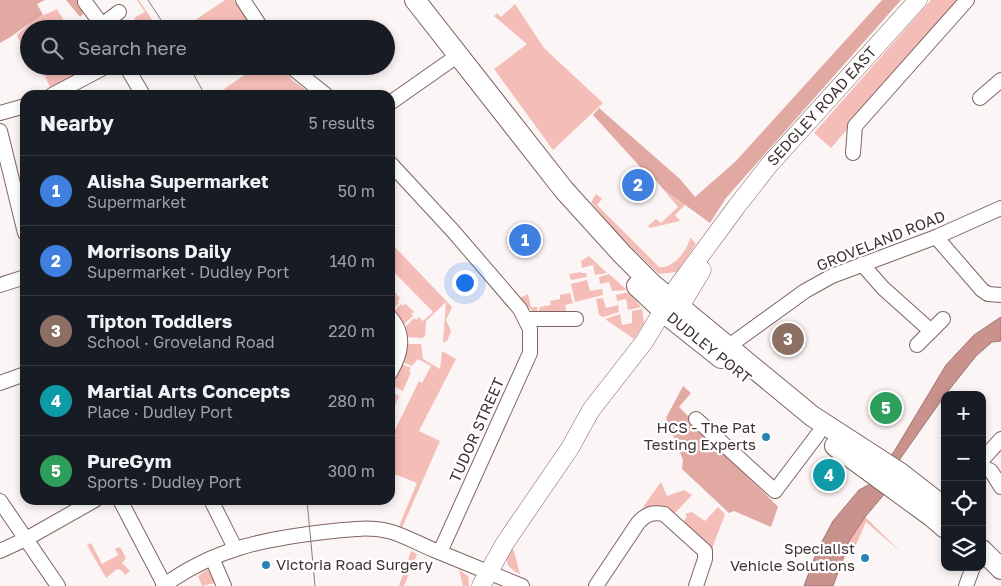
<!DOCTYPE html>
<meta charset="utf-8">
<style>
:root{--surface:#171b24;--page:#20242c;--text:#f1f3f6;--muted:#9ea1a6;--line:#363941;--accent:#0b8043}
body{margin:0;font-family:"Golos Text",sans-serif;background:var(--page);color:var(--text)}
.controls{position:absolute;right:15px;bottom:15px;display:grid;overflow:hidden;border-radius:10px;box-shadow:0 2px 8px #0003}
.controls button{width:45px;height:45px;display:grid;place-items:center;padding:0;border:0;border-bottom:1px solid var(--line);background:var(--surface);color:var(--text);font:25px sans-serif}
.you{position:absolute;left:464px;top:282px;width:18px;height:18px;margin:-12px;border:4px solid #fff;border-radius:50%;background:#1a73e8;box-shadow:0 0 0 8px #1a73e833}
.badge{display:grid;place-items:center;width:32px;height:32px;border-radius:50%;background:var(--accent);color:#fff;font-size:16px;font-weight:700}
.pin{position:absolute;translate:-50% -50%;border:2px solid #fff;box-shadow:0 1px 5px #0006}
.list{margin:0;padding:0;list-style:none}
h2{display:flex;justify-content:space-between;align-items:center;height:65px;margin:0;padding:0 20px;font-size:21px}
h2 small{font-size:16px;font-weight:400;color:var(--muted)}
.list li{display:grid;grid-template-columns:32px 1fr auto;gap:15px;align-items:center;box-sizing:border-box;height:70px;padding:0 20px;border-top:1px solid var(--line)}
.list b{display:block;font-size:19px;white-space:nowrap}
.list p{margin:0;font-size:16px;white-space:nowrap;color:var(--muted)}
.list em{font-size:16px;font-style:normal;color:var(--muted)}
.icon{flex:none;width:28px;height:28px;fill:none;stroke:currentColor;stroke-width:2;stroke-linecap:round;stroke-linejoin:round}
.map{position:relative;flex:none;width:1001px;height:586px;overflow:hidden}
.search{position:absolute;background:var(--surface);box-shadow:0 2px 8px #0003;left:20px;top:20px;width:375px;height:55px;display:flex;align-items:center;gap:12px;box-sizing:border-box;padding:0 18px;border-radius:28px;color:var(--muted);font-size:19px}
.panel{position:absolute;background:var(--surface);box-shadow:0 2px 8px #0003;left:20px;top:90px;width:375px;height:415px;border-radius:15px}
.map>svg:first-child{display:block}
.green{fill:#f5bdb7}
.forest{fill:#e2a9a3}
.water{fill:#ca928c;stroke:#a07671}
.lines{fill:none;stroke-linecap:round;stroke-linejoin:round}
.minor-casing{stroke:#7e6562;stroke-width:16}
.major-casing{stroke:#7e6562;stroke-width:19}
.highway-casing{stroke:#7e6562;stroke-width:22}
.minor{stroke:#fff;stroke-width:14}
.major{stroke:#fff;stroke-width:18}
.highway{stroke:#fff;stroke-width:20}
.tram{stroke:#887e7d;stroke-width:1}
.poi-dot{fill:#2a84b2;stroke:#fff;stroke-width:2}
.labels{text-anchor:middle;stroke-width:4.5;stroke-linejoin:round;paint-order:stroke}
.street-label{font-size:15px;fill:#3f3433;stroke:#fff}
.poi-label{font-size:15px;fill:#3f3433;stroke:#fff;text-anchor:end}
</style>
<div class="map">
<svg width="1001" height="586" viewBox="0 0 1001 586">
<rect width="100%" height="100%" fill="#fcf5f5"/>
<g class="green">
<path d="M137,0H139L158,29H139L134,18L145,12Z"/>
<path d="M225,0H234L249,23L240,29H186L185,27Z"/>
<path d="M931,0H960L831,148L814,133Z"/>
<path d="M515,4L544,48L603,103L553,150L494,69L527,44L494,16L497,13L501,17Z"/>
<path d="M57,9L68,28L73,26L74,29H29V43L27,41L21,44L17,35L33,20Z"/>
<path d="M40,66H44L48,75L57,69L58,71L64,66H69L74,76L50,87Z"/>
<path d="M258,66H280L292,80L313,95H228L224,89Z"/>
<path d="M663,189L685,205L675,215L680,221L650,228L648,226L656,219L661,223L678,207Z"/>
<path d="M596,194L602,199L597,205L659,267C672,270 689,249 690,237L696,244L677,272L659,274L619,236L591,202Z"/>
<path d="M390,242L452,307L446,320L451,331L447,341L443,342L446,302L426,321L425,336L422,338L407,337L404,328L414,318L416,320L419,317L423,321L433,312L390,268Z"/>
<path d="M589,256L607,273L595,275L593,265L582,268L581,261Z"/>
<path d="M581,272V273H586L587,277L571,280L569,274Z"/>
<path d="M609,274L627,290L612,291L609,282L600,284L599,277Z"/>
<path d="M587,280L590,291L602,289L603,295L575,302L571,284Z"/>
<path d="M391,288L400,298L398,301L399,303L392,310L390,307Z"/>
<path d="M629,292L641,307L628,310L626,299L617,301L616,295Z"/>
<path d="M570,293L573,303L565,305L567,314L538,313L540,307L551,305L550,301L560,299V295Z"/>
<path d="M528,294L531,307H538L536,313L527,307L520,298Z"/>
<path d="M603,298L606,308L618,305L619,312L603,317L599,315L596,299Z"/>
<path d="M405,303L414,312L411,314L413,316L403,325L394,311L401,304L403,306Z"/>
<path d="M642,309L644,323L634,339L605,319L620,314L622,325L632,323V311Z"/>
<path d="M407,344H421L423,359L440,369L442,351L456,359L419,431L440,441L402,528L399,526L417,483L397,475L390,476V440L419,381L422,383L431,366L418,359L412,366L403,362Z"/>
<path d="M402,364L411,368L409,371L411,372L403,391L391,385Z"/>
<path d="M390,391L399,396L393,410L390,411Z"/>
<path d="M661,482L667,496L684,490L692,495L675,513L643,507Z"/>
<path d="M718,507L725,514L710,554L684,521L687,516L685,514L692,512L705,521Z"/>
<path d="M865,517L902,553L866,522L856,545L851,543L833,586L849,541Z"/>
<path d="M91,543L102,564L118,555L115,549L120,547L126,558L122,563L130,571L125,575L121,570L117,569L106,578L87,545Z"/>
<path d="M512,549L514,551L520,574C507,569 502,559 512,549Z"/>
<path d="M411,551L417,554L404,586H399Z"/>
<path d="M207,570H209L215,583L202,586L198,576Z"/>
<path d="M459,570L468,576L469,586H463Z"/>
</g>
<g class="forest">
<path d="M0,0H45L37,4L43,15C27,23 16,35 0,43Z"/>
<path d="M66,0H78L86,11L80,17Z"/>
<path d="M882,0H901L726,198L710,223L663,189L655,179L653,181L593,115L599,108L680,179L695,197L736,161Z"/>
<path d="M683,386L691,393L679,407L778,507L771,527L734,511L729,513L682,469L683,460L666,418Z"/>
</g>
<path class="water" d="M1001,317V341L992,342L976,356L945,395L881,486L887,491L865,517L849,541L833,586H804L817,551L833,521L859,490L872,483L895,450L946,365L974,335Z"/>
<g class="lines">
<defs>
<g id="minor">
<path d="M243,0L262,29"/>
<path d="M85,2L105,29"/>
<path d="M103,24L119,12"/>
<path d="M126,66L143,95"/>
<path d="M290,66L326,95"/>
<path d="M52,95L107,66"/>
<path d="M980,98L1001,80"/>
<path d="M390,103L457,56"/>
<path d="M0,113L25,106"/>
<path d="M0,131L25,233"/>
<path d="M853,153L855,126L967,0"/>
<path d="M390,163L453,231L520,309L530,329V353L440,552"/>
<path d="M936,237L982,290L988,294L1001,295"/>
<path d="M862,264L883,288L931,331"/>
<path d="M0,285L25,277"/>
<path d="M390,317C406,335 401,354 390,373"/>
<path d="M526,319H576"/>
<path d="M917,345L943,319"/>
<path d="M729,346L805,291L832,276L936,237L1001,208"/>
<path d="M0,383L25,374"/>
<path d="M696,419L775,491L818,434"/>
<path d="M982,460L1001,439"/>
<path d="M982,467L991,471L1001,487"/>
<path d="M120,500L165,586"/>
<path d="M211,500L235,548"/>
<path d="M0,501L58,586"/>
<path d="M0,551L26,539L95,500"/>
<path d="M212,558L224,586"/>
<path d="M163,586C214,549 263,539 324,532C345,530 367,526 388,531C404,535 419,544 434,550C463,562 493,574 522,586"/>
<path d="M596,586L638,523C646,514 652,512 664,514L705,551V559L696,586"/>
<path d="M966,586L973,567"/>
</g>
<g id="major">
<path d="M673,318L702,270"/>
<path id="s1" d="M481,586L505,543L570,448L591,410L644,342L678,286L737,206L769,165L918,0"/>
</g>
<g id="highway">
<path d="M415,0L564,190L622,254L652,284L812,416L900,473L945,508"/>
<path d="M637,286L672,319L721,358"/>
<path d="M835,446L931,516L945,528"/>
<path d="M982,550L1001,569"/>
</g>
</defs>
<use href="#minor" class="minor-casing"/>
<use href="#major" class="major-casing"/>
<use href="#highway" class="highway-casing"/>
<use href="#minor" class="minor"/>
<use href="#major" class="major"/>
<use href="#highway" class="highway"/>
<g class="tram">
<path d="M148,0L167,29"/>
<path d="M189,66L205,95"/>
<path d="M307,500L315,586"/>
</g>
</g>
<g class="poi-dot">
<circle cx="766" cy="437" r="5"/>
<circle cx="865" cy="558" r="5"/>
<circle cx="266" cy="565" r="5"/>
</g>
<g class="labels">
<g class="street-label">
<text dy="5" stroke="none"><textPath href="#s1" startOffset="590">SEDGLEY ROAD EAST</textPath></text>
<text transform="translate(881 241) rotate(-22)" y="5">GROVELAND ROAD</text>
<text transform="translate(709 348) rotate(39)" y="5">DUDLEY PORT</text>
<text transform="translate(477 430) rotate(-66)" y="5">TUDOR STREET</text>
</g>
<g class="poi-label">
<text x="756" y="433">HCS - The Pat<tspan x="756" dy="17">Testing Experts</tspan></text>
<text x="855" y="554">Specialist<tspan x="855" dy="17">Vehicle Solutions</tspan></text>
<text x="276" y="570" text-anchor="start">Victoria Road Surgery</text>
</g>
</g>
</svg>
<div class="controls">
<button>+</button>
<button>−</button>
<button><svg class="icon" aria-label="locate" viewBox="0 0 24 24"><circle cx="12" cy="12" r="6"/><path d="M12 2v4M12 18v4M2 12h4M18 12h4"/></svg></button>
<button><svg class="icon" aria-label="layers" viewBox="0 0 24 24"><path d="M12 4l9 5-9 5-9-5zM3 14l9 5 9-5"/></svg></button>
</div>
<div class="you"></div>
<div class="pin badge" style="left:525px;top:240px;background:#3f7fe0">1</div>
<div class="pin badge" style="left:638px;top:185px;background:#3f7fe0">2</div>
<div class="pin badge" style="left:788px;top:339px;background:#8d6e63">3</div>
<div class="pin badge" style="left:829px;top:475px;background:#0f9aa8">4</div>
<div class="pin badge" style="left:886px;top:408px;background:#2e9e5b">5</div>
<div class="search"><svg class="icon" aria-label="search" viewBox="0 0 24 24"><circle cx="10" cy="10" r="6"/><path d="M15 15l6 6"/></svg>Search here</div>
<section class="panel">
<h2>Nearby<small>5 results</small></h2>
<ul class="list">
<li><span class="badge" style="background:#3f7fe0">1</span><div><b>Alisha Supermarket</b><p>Supermarket</p></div><em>50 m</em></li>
<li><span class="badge" style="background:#3f7fe0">2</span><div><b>Morrisons Daily</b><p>Supermarket · Dudley Port</p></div><em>140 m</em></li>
<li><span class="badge" style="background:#8d6e63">3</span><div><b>Tipton Toddlers</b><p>School · Groveland Road</p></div><em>220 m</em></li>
<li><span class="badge" style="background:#0f9aa8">4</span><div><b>Martial Arts Concepts</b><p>Place · Dudley Port</p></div><em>280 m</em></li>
<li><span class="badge" style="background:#2e9e5b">5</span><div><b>PureGym</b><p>Sports · Dudley Port</p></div><em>300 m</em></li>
</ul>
</section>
</div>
